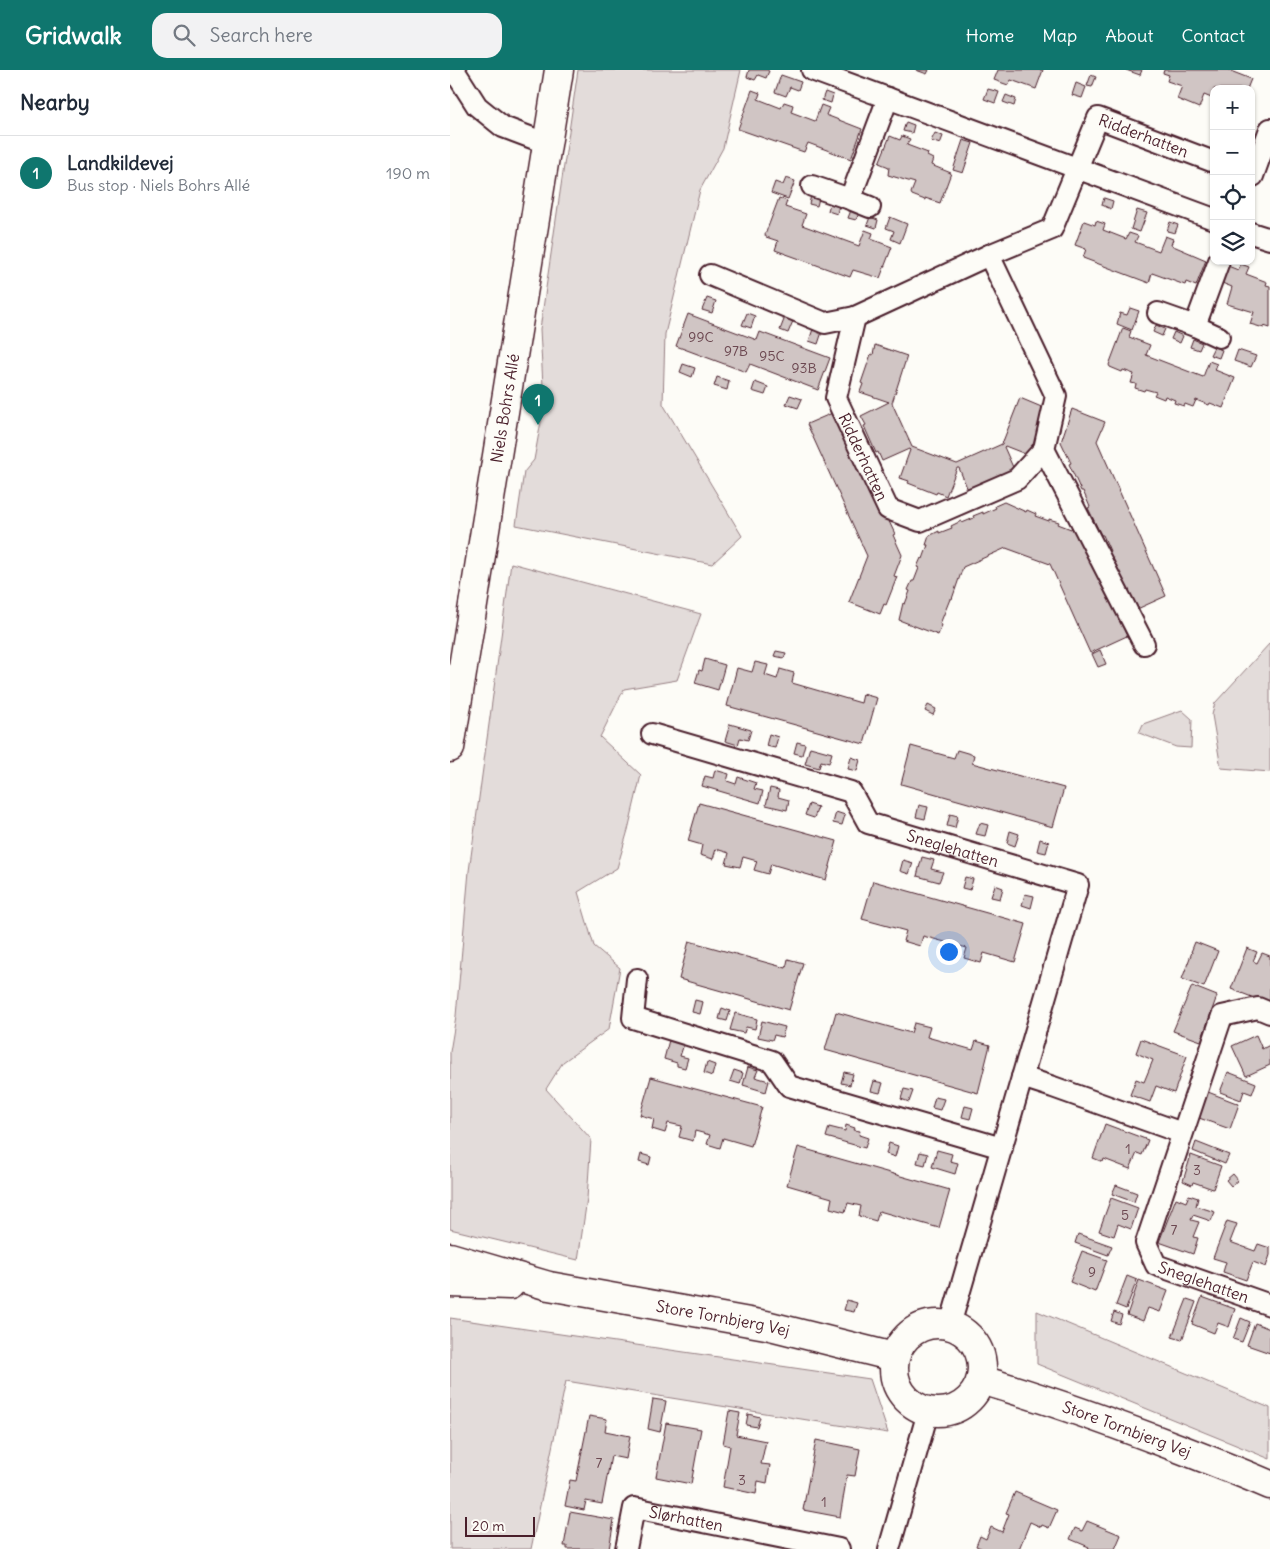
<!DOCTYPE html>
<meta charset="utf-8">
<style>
:root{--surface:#fff;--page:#f2f2f3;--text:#1f2937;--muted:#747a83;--line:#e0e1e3;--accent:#0f766e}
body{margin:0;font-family:Delius,sans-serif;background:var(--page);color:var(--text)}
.controls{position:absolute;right:15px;top:15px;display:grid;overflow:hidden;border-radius:10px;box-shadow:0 1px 4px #0004}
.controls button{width:45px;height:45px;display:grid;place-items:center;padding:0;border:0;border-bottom:1px solid var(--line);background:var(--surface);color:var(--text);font:25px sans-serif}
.scale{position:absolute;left:15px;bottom:12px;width:70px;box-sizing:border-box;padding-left:5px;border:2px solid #4a1f2b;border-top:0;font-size:14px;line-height:18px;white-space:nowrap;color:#4a1f2b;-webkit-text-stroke:4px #fdfcf7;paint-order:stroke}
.you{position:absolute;left:498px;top:881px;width:18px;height:18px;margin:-12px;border:4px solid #fff;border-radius:50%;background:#1a73e8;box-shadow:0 0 0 8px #1a73e833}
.badge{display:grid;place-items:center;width:32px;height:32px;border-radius:50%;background:var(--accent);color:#fff;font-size:16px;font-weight:700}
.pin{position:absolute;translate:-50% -41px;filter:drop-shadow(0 1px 2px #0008)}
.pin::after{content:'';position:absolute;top:26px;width:18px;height:15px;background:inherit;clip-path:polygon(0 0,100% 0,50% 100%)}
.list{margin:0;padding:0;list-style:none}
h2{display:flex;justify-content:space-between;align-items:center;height:65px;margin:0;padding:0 20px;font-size:21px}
h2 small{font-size:16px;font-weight:400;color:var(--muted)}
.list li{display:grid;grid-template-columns:32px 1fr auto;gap:15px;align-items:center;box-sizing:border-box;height:75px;padding:0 20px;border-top:1px solid var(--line)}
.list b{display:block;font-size:19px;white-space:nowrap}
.list p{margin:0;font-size:16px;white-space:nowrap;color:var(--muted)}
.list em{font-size:16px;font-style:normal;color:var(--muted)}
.icon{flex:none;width:28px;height:28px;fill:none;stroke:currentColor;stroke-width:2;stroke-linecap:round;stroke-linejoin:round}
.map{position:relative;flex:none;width:820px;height:1479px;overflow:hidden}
header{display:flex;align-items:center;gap:30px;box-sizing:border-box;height:70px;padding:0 25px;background:var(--accent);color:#fff}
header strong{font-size:24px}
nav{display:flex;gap:28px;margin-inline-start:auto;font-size:18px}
.search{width:350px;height:45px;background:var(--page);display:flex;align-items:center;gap:12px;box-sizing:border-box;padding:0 18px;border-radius:15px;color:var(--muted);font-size:19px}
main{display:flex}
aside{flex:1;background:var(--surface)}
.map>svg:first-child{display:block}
.green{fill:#e3dcda;stroke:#967e82}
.building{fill:#d0c5c4;stroke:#4a1f2b}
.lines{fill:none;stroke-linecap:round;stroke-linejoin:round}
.street-casing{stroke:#4a1f2b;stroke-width:24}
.secondary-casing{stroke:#4a1f2b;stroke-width:31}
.street{stroke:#fdfcf7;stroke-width:20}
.secondary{stroke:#fdfcf7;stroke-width:28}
.labels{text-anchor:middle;stroke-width:4.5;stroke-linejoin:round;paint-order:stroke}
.number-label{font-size:14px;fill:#6c4851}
.street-label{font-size:16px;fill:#4a1f2b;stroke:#fdfcf7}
</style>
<header>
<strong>Gridwalk</strong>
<div class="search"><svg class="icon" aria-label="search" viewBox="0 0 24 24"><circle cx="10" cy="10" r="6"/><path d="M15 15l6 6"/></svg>Search here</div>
<nav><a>Home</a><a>Map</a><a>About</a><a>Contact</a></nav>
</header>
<main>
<aside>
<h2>Nearby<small></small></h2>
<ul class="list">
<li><span class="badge">1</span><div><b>Landkildevej</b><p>Bus stop · Niels Bohrs Allé</p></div><em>190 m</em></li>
</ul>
</aside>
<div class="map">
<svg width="820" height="1479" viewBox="0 0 820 1479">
<rect width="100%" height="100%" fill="#fdfcf7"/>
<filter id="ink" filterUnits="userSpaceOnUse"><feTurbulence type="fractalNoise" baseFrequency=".02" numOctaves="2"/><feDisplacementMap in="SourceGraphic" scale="10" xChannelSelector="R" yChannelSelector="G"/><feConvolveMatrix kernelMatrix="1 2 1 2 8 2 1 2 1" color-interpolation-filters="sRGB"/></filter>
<g filter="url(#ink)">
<g class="green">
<path d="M128,0H291L273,78L250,120L215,264L213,334L292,466L262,494L66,455L74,402L84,390L94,335L90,259Z"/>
<path d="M61,493L251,544L227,610L174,619L150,667L191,705L178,760L167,798L128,822L144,876L170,898L159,959L113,992L96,1019L141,1069L137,1129L128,1190L0,1159V982L6,946L19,801Z"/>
<path d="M820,573V702L771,698L762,645L765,633Z"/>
<path d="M732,640L742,649L741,678L726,677L689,663L693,654Z"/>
<path d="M587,1241L820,1338V1389L587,1294Z"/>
<path d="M0,1248L420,1309L438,1363L116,1311L81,1479H0Z"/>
</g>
<g class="building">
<path d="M299,0H317L319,1L316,8L308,5L305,10L297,7Z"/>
<path d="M466,0H479L477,4Z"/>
<path d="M548,0H593L586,19L561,10L558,15L544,10Z"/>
<path d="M676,0H692L690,5Z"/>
<path d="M714,0H778L801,9L797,19H764V29L754,25L749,38L727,29L732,16L717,11L719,5L713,3Z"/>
<path d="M331,5L351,12L348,20L340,17L336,26L325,22Z"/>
<path d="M641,5L646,7L642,17L637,16Z"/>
<path d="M626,13L636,17L632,28L622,25Z"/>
<path d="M538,19L549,22L545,33L534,29Z"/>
<path d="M302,20L310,23L308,29L331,38L334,32L343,35L341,42L365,51L371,35L379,38L376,45L412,59L401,89L358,73L354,82L288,59Z"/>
<path d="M375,22L383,25L381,33L372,30Z"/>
<path d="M556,25L566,29L564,36L553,32Z"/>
<path d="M456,52L464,55L462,63L453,61Z"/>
<path d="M485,63L493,66L490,74L481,71Z"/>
<path d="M440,66L450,70L452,66L460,69L457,75L478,83L477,86L483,89L481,95L501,103L490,133L475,128V130L462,125L461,123L465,113L438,105L439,97L429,93Z"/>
<path d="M513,70L523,73L513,103L503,100Z"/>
<path d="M336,108L345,111L338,129L321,123L325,112L333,115Z"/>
<path d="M361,125L369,128L367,136L359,134Z"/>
<path d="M329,128L337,131L335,137L356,144L352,155L409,176L415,160L423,163L421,169L442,177L430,208L403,200L400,207L325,180L328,171L316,167L315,165Z"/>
<path d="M654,128L663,131L661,139L652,135Z"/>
<path d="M380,133L389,135L387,144L378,141Z"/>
<path d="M401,140L409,143L406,150L398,148Z"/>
<path d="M687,140L697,143L690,162L681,159Z"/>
<path d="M420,147L428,150L426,158L417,155Z"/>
<path d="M440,147L457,154L450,173L441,169L444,161L436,158Z"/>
<path d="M634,151L645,155L646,151L655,154L653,160L676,169L679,163L688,166L685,172L709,181L715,166L723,169L721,175L756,190L746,216L736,212L735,215L702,203L699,213L633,188L636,179L625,175Z"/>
<path d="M720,152L728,155L725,163L717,161Z"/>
<path d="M791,194L799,197L796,204L817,212L816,215L820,216V258L814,256V258L800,254L804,242L777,234L782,217L772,213L778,196L788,200Z"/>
<path d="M257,228L266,231L262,243L252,240Z"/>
<path d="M680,238L689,241L682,260L667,254L670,243L677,245Z"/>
<path d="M297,243L305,246L301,258L292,255Z"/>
<path d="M238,244L307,270L310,262L380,288L368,320L300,294L296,302L226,276Z"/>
<path d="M335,247L343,251L338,263L330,260Z"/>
<path d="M706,255L715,259L712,266L703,262Z"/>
<path d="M673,258L681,261L679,267L700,275L696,285L753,307L759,291L767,294L765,300L785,308L773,338L760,333L759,335L746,330L743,337L735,334L734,336L724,333L725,330L715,326L714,329L704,325L706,322L695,319L694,321L685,318L686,314L681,313L684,304L673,300L672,302L660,297L659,295Z"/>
<path d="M363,259L372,262L368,274L359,271Z"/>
<path d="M724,262L733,266L730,273L721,269Z"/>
<path d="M743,269L752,273L749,280L740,277Z"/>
<path d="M425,275L457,286L442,333L462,377L507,394L552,374L570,328L601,341L583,387L555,376L554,377L566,404L520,425L509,398H507L496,426L487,422L486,424L458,413L459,411L450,408L460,380L459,379L432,391L428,382L426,383L414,356L416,355L411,346L439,332L410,322L413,314L411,313L421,284L423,285Z"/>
<path d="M764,277L772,280L769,288L760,285Z"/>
<path d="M788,280L806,286L801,297L784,291Z"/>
<path d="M233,294L245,298L242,307L230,302Z"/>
<path d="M267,307L279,311L277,320L264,316Z"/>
<path d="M305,312L318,317L315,325L302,321Z"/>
<path d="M340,325L352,329L348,338L336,334Z"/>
<path d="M622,339L655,352L647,371L716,526L685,540L673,509L671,510L658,482L660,481L653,465H651L638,438L640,437L633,421H631L619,394L621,393L611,372Z"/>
<path d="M387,341L445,464L443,465L452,485L444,506L447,507L436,535L434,534L430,544L399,532L417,486L357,354Z"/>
<path d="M554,432L576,442L577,440L586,444L585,446L599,451V449L609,452L608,454L621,459L622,457L632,461L664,537L675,558L674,559L676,564H678L679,565L640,583L600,494L556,478L513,497L502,529H500L490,554L492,555L488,565L449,550L453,533L455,534L460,521L458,520L462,511H464L469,498L467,497L471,488L473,489L478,475H476L479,466L489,461V463L502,458L501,456L511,451L512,453L524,448L523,446L533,442V444L546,438L545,436Z"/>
<path d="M650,580L656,594L648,597L642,584Z"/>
<path d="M326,581L336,583L334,588L324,586Z"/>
<path d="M255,589L275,595L268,620L245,613L249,600L252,601Z"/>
<path d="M305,592L318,595L315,605L327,609L330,599L344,603L342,613L411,633L413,624L427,628L414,674L277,636L287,598L302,602Z"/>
<path d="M478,635L486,639L483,645L475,641Z"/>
<path d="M280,654L301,660L298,670L290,668L288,675L275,671Z"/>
<path d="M319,664L328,667L325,678L316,676Z"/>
<path d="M347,672L355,674L352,685L344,683Z"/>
<path d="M461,676L504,688L507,680L524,685L522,693L614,718L603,757L451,714Z"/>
<path d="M360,677L382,683L379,693L371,691L369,698L355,694Z"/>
<path d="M401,687L410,690L407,701L398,699Z"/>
<path d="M265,700L279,704L277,711L286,714L288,707L306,713L304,719L313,721L310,733L252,716L255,706L263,708Z"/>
<path d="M320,718L329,720L328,727L339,730L337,740L316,735Z"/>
<path d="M249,733L387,771L376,810L321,794L318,804L304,800L307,791L293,787L290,797L276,794L279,783L266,779L263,789L250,785L252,775L238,771Z"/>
<path d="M359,734L368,737L364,748L355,745Z"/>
<path d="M469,735L478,737L475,749L466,747Z"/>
<path d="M386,742L395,745L392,755L383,753Z"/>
<path d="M500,744L508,746L505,758L497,756Z"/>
<path d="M530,753L538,755L535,766L526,764Z"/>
<path d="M560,761L569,764L565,776L557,773Z"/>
<path d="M590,769L599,772L596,783L587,781Z"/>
<path d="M472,787L484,790L481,799L493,802L489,812L467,806Z"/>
<path d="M453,790L463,793L459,804L450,801Z"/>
<path d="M515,807L523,809L520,820L512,818Z"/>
<path d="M423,811L576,854L565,892L534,883L531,893L514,888L517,878L473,866L470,876L453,871L456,861L412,849Z"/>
<path d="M545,815L553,818L550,829L541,827Z"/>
<path d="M575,824L584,826L581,838L572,835Z"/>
<path d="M239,871L336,898L338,889L353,893L339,940L229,909Z"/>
<path d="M745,872L768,881L754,917L732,909L742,882H741Z"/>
<path d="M797,878L807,882L803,891L807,893L812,883L820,886V934L781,919Z"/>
<path d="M742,916L767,926L751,971L723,961Z"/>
<path d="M245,930L253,932L250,944L242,942Z"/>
<path d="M272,938L280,941L277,951L269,949Z"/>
<path d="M386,942L461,963L464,953L480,957L477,967L523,980L526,971L540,975L528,1023L375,980Z"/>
<path d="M285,943L307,949L305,959L296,957L294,963L280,960Z"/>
<path d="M312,951L335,957L332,967L324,965L322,970L308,967Z"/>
<path d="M806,965L812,979L820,975V995L796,1006L782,976Z"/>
<path d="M691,969L737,986L724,1023L706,1016L700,1032L680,1025L686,1009L694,1012L703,990L686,983Z"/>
<path d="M219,970L234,974L230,986L238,988L235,998L227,996V993L214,989Z"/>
<path d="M257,992L265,995L262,1006L254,1003Z"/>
<path d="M298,997L308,1000L305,1007L319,1011L316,1022L293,1015Z"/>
<path d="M284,1000L293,1003L290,1014L280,1011Z"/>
<path d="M394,1002L403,1004L400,1015L391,1013Z"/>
<path d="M778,1002L806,1013L802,1024L794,1021L791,1030L770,1022Z"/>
<path d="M201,1007L312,1037L301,1076L273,1068L270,1078L257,1074L260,1065L245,1061L243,1071L229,1067L232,1056L218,1053L215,1063L202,1059L204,1049L190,1045Z"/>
<path d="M424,1011L433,1013L430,1023L421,1021Z"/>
<path d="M454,1019L463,1021L459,1032L451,1029Z"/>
<path d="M758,1022L789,1034L780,1059L749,1048Z"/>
<path d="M485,1027L494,1029L490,1040L482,1038Z"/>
<path d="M515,1036L523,1038L520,1049L512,1047Z"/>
<path d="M655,1054L698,1070L692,1085L687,1083L680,1099L654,1089L653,1092L643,1088Z"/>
<path d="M396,1055L405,1058L404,1060L410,1061L409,1065L418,1068L415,1078L376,1067L379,1057L395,1061Z"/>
<path d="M746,1072L779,1085L775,1094L743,1081Z"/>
<path d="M439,1073L448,1076L445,1087L436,1084Z"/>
<path d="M348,1077L500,1120L489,1158L429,1141L426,1151L409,1146L411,1136L398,1133L395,1142L380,1138L382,1128L337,1115Z"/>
<path d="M487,1080L502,1084L500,1091L508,1093L505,1104L482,1097Z"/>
<path d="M470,1082L478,1084L475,1095L467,1093Z"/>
<path d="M191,1084L201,1087L199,1095L189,1092Z"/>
<path d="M741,1085L771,1096L763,1119L743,1112L742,1115L733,1111Z"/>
<path d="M783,1104L788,1110L781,1116L776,1110Z"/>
<path d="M666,1115L687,1123L684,1132L662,1124Z"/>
<path d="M739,1125L748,1128L746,1136L765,1142L761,1151L743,1145L741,1150L749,1152L743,1167L748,1168L743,1184L709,1172L726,1128L736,1132Z"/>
<path d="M661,1128L688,1138L681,1159L668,1154L664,1166L649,1161Z"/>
<path d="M777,1151L787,1154L780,1172L805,1181L808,1174L820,1178V1185L816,1197L803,1192L796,1210L773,1202L776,1192L763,1188Z"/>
<path d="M628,1164L662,1176L658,1185L625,1173Z"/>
<path d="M632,1181L657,1190L645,1222L620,1212Z"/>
<path d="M677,1206L687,1210L676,1239L666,1235Z"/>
<path d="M689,1210L718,1221L710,1242L698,1238L693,1251L677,1245Z"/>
<path d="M752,1227L785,1239L779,1257L768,1253L764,1263L742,1254Z"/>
<path d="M737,1229L746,1232L732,1270L722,1267Z"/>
<path d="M397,1230L407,1233L404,1242L394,1240Z"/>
<path d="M664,1242L672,1245L669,1254L661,1251Z"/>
<path d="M791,1248L800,1252L792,1272L783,1269Z"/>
<path d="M805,1253L820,1259V1283L797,1275Z"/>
<path d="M203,1329L216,1331L210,1362L198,1359Z"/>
<path d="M279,1341L290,1343L286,1365L316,1371L311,1394L320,1395L317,1413L308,1411L306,1424L273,1417L280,1376L273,1374Z"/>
<path d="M298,1344L310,1347L307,1357L296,1355Z"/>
<path d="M139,1346L157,1349L155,1361L180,1366L176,1389L161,1386L152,1434L136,1431L134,1440L115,1436L120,1410L126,1411Z"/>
<path d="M216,1353L251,1359L241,1414L206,1407Z"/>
<path d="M366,1370L410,1379L405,1406L397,1405L390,1447L353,1440Z"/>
<path d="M565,1422L607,1440L599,1458L592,1455L591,1457L580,1452L569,1479H533L526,1476L530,1466L536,1469L541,1457L552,1462L559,1444L556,1443Z"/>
<path d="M120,1442L164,1450L159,1479H117V1476H114Z"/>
<path d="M637,1451L671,1465L665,1479H638L639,1477L620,1469L625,1458L632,1461Z"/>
</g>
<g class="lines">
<defs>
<g id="street">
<path d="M4,0L27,36L53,57L98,74"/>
<path d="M362,0L764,149"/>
<path d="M803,106L820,59"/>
<path d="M362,116L400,129L438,28"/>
<path d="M400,129L420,137"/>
<path d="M801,163L820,169"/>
<path id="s1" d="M260,205L375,253L405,247L539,185L602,159L648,48L764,92"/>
<path d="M708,243L745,256L769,191"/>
<path id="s2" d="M405,247L386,328L438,439L470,451L567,409L594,379L606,326L539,185"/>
<path d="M745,256L769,267"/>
<path d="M594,379L694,574"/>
<path id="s3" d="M202,664L401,722L418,753L628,815L500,1255"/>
<path d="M187,909L183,948L322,991L339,1016L552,1078"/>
<path id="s4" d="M820,943L808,938L772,946L696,1173L706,1195L820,1235"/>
<path d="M572,1007L603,1017L732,1063"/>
<path id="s5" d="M176,1479L184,1438L389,1479"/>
<path d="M439,1479L478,1342"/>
</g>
<g id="secondary">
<path id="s6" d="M0,678L109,0"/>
<path id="s7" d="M0,1187L99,1216L316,1255L444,1287"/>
<path d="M0,1213L60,1215"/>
<circle cx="488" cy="1298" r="44"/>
<path id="s8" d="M531,1310C598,1329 663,1353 728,1378C759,1390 790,1402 820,1415"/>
</g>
</defs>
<use href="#street" class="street-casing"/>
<use href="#secondary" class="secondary-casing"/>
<use href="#street" class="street"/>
<use href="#secondary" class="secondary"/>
</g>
</g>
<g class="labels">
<g class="number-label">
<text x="251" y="272">99C</text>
<text x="286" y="286">97B</text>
<text x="322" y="291">95C</text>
<text x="354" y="303">93B</text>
<text x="678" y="1084">1</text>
<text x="747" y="1105">3</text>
<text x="675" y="1150">5</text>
<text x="724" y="1165">7</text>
<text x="642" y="1207">9</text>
<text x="149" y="1398">7</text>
<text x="292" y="1415">3</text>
<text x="374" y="1437">1</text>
</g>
<g class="street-label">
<text dy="6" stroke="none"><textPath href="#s1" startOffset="540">Ridderhatten</textPath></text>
<text dy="6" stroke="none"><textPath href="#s6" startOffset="344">Niels Bohrs Allé</textPath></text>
<text dy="6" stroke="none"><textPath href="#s2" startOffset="148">Ridderhatten</textPath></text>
<text dy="6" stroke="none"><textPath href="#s3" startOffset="331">Sneglehatten</textPath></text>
<text dy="6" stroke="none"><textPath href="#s4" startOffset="364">Sneglehatten</textPath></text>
<text dy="6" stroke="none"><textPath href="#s7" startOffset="280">Store Tornbjerg Vej</textPath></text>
<text dy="6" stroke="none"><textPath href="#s8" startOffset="154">Store Tornbjerg Vej</textPath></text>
<text dy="6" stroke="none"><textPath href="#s5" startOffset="95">Slørhatten</textPath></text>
</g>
</g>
</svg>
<div class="controls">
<button>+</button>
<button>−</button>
<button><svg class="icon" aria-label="locate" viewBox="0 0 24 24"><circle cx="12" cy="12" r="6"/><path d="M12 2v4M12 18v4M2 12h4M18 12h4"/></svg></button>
<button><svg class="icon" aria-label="layers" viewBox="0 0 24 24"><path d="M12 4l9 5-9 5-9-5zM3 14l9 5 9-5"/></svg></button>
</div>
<div class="scale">20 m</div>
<div class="you"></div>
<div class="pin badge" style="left:88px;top:355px">1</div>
</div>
</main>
